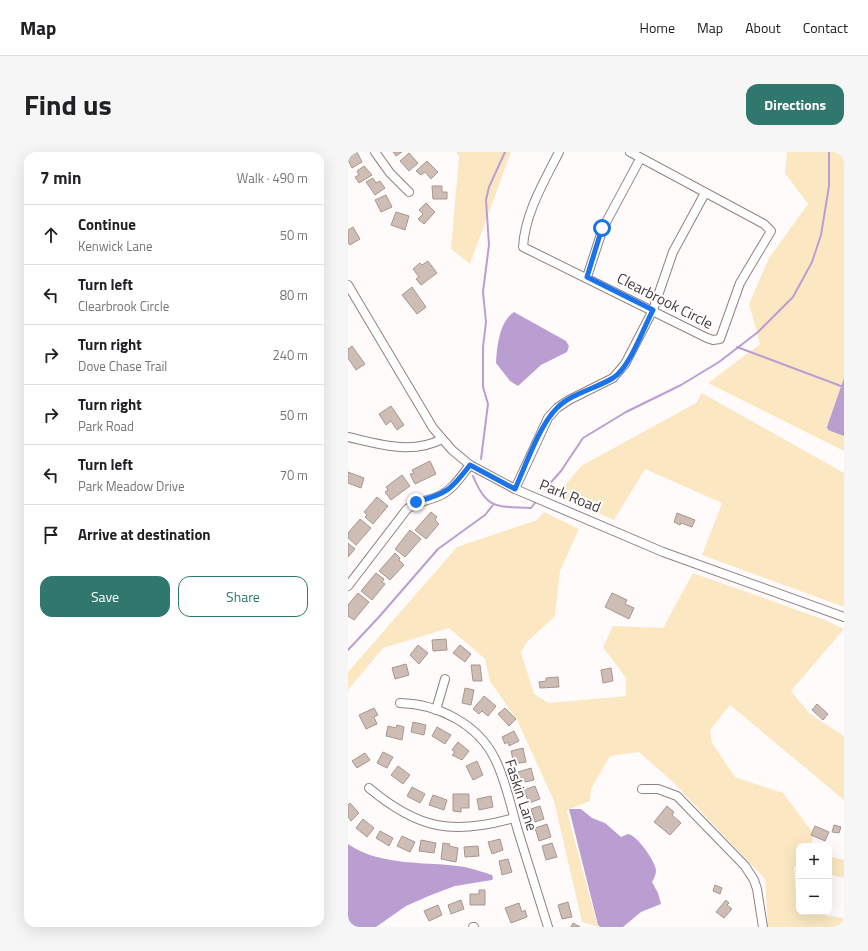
<!DOCTYPE html>
<meta charset="utf-8">
<style>
:root{--surface:#fff;--page:#f6f6f6;--text:#202124;--muted:#757577;--line:#e0e0e0;--accent:#30776e}
body{margin:0;font-family:"Titillium Web",sans-serif;background:var(--page);color:var(--text)}
.controls{position:absolute;right:12px;bottom:12px;display:grid;overflow:hidden;border-radius:8px;box-shadow:0 4px 16px #0002}
.controls button{width:36px;height:36px;display:grid;place-items:center;padding:0;border:0;border-bottom:1px solid var(--line);background:var(--surface);color:var(--text);font:20px sans-serif}
.stop{position:absolute;width:12px;height:12px;margin:-9px;border:3px solid #1a73e8;border-radius:50%;background:#fff}
.stop.end{background:#1a73e8;border-color:#fff;box-shadow:0 1px 4px #0008}
.list{margin:0;padding:0;list-style:none}
h2{display:flex;justify-content:space-between;align-items:center;height:52px;margin:0;padding:0 16px;font-size:17px}
h2 small{font-size:13px;font-weight:400;color:var(--muted)}
.list li{display:grid;grid-template-columns:26px 1fr auto;gap:12px;align-items:center;box-sizing:border-box;height:60px;padding:0 16px;border-top:1px solid var(--line)}
.list b{display:block;font-size:15px;white-space:nowrap}
.list p{margin:0;font-size:13px;white-space:nowrap;color:var(--muted)}
.list em{font-size:13px;font-style:normal;color:var(--muted)}
.actions{display:flex;gap:8px;padding:12px 16px}
.actions a{flex:1;padding:9px 0;border:1px solid var(--accent);border-radius:12px;text-align:center;font-size:14px;color:var(--accent)}
.actions .main{background:var(--accent);color:#fff}
.icon{flex:none;width:22px;height:22px;fill:none;stroke:currentColor;stroke-width:2;stroke-linecap:round;stroke-linejoin:round}
.map{position:relative;flex:none;width:496px;height:775px;overflow:hidden;border-radius:12px}
header{display:flex;align-items:center;gap:24px;box-sizing:border-box;height:56px;padding:0 20px;background:var(--surface);border-bottom:1px solid var(--line)}
header strong{font-size:19px}
nav{display:flex;gap:22px;margin-inline-start:auto;font-size:14px}
.intro{display:flex;align-items:center;justify-content:space-between;box-sizing:border-box;height:96px;padding:0 24px}
h1{margin:0;font-size:28px}
.button{padding:10px 18px;border-radius:12px;background:var(--accent);color:#fff;font-size:14px;font-weight:700}
main{display:flex;gap:24px;padding:0 24px}
aside{flex:1;background:var(--surface);border-radius:12px;box-shadow:0 4px 16px #0002}
.map>svg:first-child{display:block}
.green{fill:#fbe8c3}
.water{fill:#bb9ed1}
.lines{fill:none;stroke-linecap:round;stroke-linejoin:round}
.stream{stroke:#bb9ed1;stroke-width:2}
.building{fill:#cdbdb4;stroke:#a7978f}
.street-casing{stroke:#938181;stroke-width:10}
.street{stroke:#fff;stroke-width:8}
.route{stroke:#1a73e8;stroke-width:5}
.labels{text-anchor:middle;stroke-width:4;stroke-linejoin:round;paint-order:stroke}
.street-label{font-size:15px;fill:#413939;stroke:#fff}
</style>
<header>
<strong>Map</strong>
<nav><a>Home</a><a>Map</a><a>About</a><a>Contact</a></nav>
</header>
<div class="intro"><h1>Find us</h1><a class="button">Directions</a></div>
<main>
<aside>
<h2>7 min<small>Walk · 490 m</small></h2>
<ul class="list">
<li><svg class="icon" aria-label="ahead" viewBox="0 0 24 24"><path d="M12 20V5M6 11l6-6 6 6"/></svg><div><b>Continue</b><p>Kenwick Lane</p></div><em>50 m</em></li>
<li><svg class="icon" aria-label="left" viewBox="0 0 24 24"><path d="M17 20v-9H6M10 6l-5 5 5 5"/></svg><div><b>Turn left</b><p>Clearbrook Circle</p></div><em>80 m</em></li>
<li><svg class="icon" aria-label="right" viewBox="0 0 24 24"><path d="M7 20v-9h11M14 6l5 5-5 5"/></svg><div><b>Turn right</b><p>Dove Chase Trail</p></div><em>240 m</em></li>
<li><svg class="icon" aria-label="right" viewBox="0 0 24 24"><path d="M7 20v-9h11M14 6l5 5-5 5"/></svg><div><b>Turn right</b><p>Park Road</p></div><em>50 m</em></li>
<li><svg class="icon" aria-label="left" viewBox="0 0 24 24"><path d="M17 20v-9H6M10 6l-5 5 5 5"/></svg><div><b>Turn left</b><p>Park Meadow Drive</p></div><em>70 m</em></li>
<li><svg class="icon" aria-label="arrive" viewBox="0 0 24 24"><path d="M6 21V4h12l-3 4 3 4H6"/></svg><div><b>Arrive at destination</b></div></li>
</ul>
<div class="actions"><a class="main">Save</a><a>Share</a></div>
</aside>
<div class="map">
<svg width="496" height="775" viewBox="0 0 496 775">
<rect width="100%" height="100%" fill="#fffbfb"/>
<g class="green">
<path d="M108,0H163L122,112L103,97L111,4Z"/>
<path d="M439,0H496V299L360,231L412,192L401,152L421,106L460,52L437,21Z"/>
<path d="M354,241L496,321V455L354,403L374,351L297,317L266,368L209,343L233,314L348,251Z"/>
<path d="M196,360L231,377L212,419L207,464L180,489L173,500L186,542L201,551L278,544V526L255,495L265,474L315,476L345,421L477,468L496,477L443,539L462,562L496,584V648L382,553L362,578L364,591L387,625L435,641L465,681L464,694H451V715L446,714L449,758L451,760L496,766V775H420L417,727L327,632L291,600L262,604L243,637L242,649L221,657L219,660L250,775L234,770L206,649L169,568L142,529L137,507L101,476L35,496L0,538V520L109,395L189,368Z"/>
<path d="M481,704L496,708V726L481,722Z"/>
</g>
<g class="water">
<path d="M166,160L218,189L221,194L219,200L193,213L170,234L162,229L148,211C149,195 151,170 166,160Z"/>
<path d="M496,226V284L480,278L479,275Z"/>
<path d="M221,657H233L244,666L257,671L273,685L280,682C289,683 307,709 308,718C308,723 306,726 304,730L310,741L313,752L293,760L275,775H252L250,773Z"/>
<path d="M0,692C33,715 79,709 117,715C126,717 135,720 144,723L145,726L144,728L107,734L83,743L58,754L28,775H0Z"/>
</g>
<g class="lines">
<g class="stream">
<path d="M389,195L493,234"/>
<path d="M133,307L140,252L135,235V195L138,170L135,140L141,93L138,48L141,35L157,0"/>
<path d="M125,324C139,359 150,354 183,356L187,351"/>
<path d="M197,337L213,319L235,286L278,260L333,233L371,210L410,180L445,145L464,110L473,83L481,34V0"/>
<path d="M0,498L30,466L90,397L137,363L145,353"/>
</g>
</g>
<g class="building">
<path d="M4,0H9L14,10L4,16L0,8V2Z"/>
<path d="M45,0H54L48,4Z"/>
<path d="M61,1L70,11L61,19L52,9Z"/>
<path d="M79,9L90,20L83,27L77,20L73,23L68,19Z"/>
<path d="M16,14L24,23L11,31L7,25L11,23L9,19Z"/>
<path d="M25,26L28,31L32,29L37,36L27,43L18,30Z"/>
<path d="M84,34H94V40H99V47H85Z"/>
<path d="M38,43L44,55L33,60L27,48Z"/>
<path d="M78,51L87,60L76,72L70,67L75,62L71,58Z"/>
<path d="M48,60L61,64L57,78L43,73Z"/>
<path d="M5,75L12,87L2,93L0,91V78Z"/>
<path d="M80,109L89,121L73,133L68,127L71,125L65,117L72,111L74,113Z"/>
<path d="M64,135L78,155L69,162L54,143Z"/>
<path d="M4,194L17,212L8,218L0,206V197Z"/>
<path d="M43,254L56,273L49,278L43,269L38,273L31,262Z"/>
<path d="M82,309L88,322L67,332L62,322L66,321L64,318Z"/>
<path d="M0,320L16,326L13,336L0,331Z"/>
<path d="M54,323L62,334L43,348L37,340L40,338L38,335Z"/>
<path d="M29,345L40,354L25,372L17,365L19,363L16,360Z"/>
<path d="M83,360L89,365L87,368L91,372L78,387L67,378Z"/>
<path d="M329,361L347,368L344,375L333,371L332,373L326,370Z"/>
<path d="M12,367L23,376L8,393L0,386V381Z"/>
<path d="M62,378L73,387L57,405L47,397Z"/>
<path d="M0,391L7,397L0,405Z"/>
<path d="M47,401L52,406L51,408L56,413L42,428L31,419Z"/>
<path d="M28,421L36,427L34,430L37,432L24,448L13,439Z"/>
<path d="M10,441L21,450L6,468L0,464V453Z"/>
<path d="M264,441L279,448L277,452L286,456L281,467L257,455Z"/>
<path d="M98,487L99,498L85,499L84,488Z"/>
<path d="M70,493L80,501L71,512L62,503Z"/>
<path d="M112,493L123,502L117,510L105,501Z"/>
<path d="M58,512L61,523L47,527L44,516Z"/>
<path d="M123,513H132L134,529H125Z"/>
<path d="M263,516L265,529L255,531L253,518Z"/>
<path d="M210,525L211,535L192,536L191,530L198,529V526Z"/>
<path d="M117,536L126,538L123,553L114,551Z"/>
<path d="M136,544L148,554L140,564L134,559L131,562L125,557Z"/>
<path d="M469,552L480,562L475,568L464,558Z"/>
<path d="M26,556L30,563L26,565L29,572L18,577L11,563Z"/>
<path d="M157,556L168,567L161,574L150,562Z"/>
<path d="M65,570L78,573L76,583L63,580Z"/>
<path d="M49,573L56,575L54,588L38,584L40,574L48,576Z"/>
<path d="M89,575L103,583L97,592L84,584Z"/>
<path d="M166,579L171,589L161,594L160,590L157,592L154,585Z"/>
<path d="M110,590L121,599L114,608L104,603L107,600L104,598Z"/>
<path d="M175,596L178,610L166,612L163,599Z"/>
<path d="M35,600L45,605L39,616L29,611Z"/>
<path d="M17,601L22,608L9,616L4,609Z"/>
<path d="M129,609L135,623L125,628L118,614Z"/>
<path d="M50,614L62,623L55,632L43,623Z"/>
<path d="M183,616L186,628L177,630L175,626L172,627L170,620Z"/>
<path d="M187,634L192,647L181,651L176,638Z"/>
<path d="M64,635L77,642L72,651L59,644Z"/>
<path d="M105,642H121V656H113V660L105,659Z"/>
<path d="M85,643L99,648L96,658L81,653Z"/>
<path d="M143,644L145,655L131,658L129,647Z"/>
<path d="M2,651L11,661L3,669L0,665V653Z"/>
<path d="M192,654L196,667L187,670L183,657Z"/>
<path d="M319,654L326,660L324,663L333,671L322,683L306,670Z"/>
<path d="M15,667L26,676L19,685L8,676Z"/>
<path d="M199,672L203,685L191,689L187,676Z"/>
<path d="M486,673L493,675L491,681L484,680Z"/>
<path d="M467,674L481,680L477,689L463,683Z"/>
<path d="M32,679L45,686L41,694L28,686Z"/>
<path d="M54,684L67,690L62,700L49,694Z"/>
<path d="M152,687L155,698L144,702L140,690Z"/>
<path d="M73,688L88,691L86,701L71,699Z"/>
<path d="M95,691L102,692L101,694L110,696L108,710L93,707Z"/>
<path d="M204,691L209,705L198,708L194,694Z"/>
<path d="M130,694L131,704L117,705L116,695Z"/>
<path d="M160,707L164,720L154,723L151,709Z"/>
<path d="M367,733L374,736L372,742L365,739Z"/>
<path d="M131,738H137V753H122V742H131Z"/>
<path d="M113,748L116,757L103,762L100,753Z"/>
<path d="M378,748L381,751L379,753L384,757L376,766L368,760Z"/>
<path d="M220,750L224,765L214,767L210,753Z"/>
<path d="M171,751L174,760L177,758L179,765L163,771L157,756Z"/>
<path d="M90,753L94,763L81,769L76,759Z"/>
<path d="M225,771L232,775H223Z"/>
</g>
<g class="lines">
<defs>
<g id="street">
<path d="M27,0L42,21L61,40"/>
<path d="M211,0C196,30 177,61 175,95L359,186L365,188L372,187L392,131L423,79L416,72L282,0"/>
<path d="M239,125L255,76L292,7"/>
<path d="M0,133L85,276L104,298L122,313L167,337L315,400L496,465"/>
<path d="M0,285C31,292 64,303 94,287"/>
<path d="M167,337L200,266L209,256L221,248L265,226L277,212L305,158L325,100L357,41"/>
<path d="M0,434L59,357C69,350 79,349 91,344C105,338 113,324 122,313"/>
<path d="M52,551C90,552 130,572 147,607C158,629 163,655 170,679C180,711 190,743 200,775"/>
<path d="M88,558L97,527"/>
<path d="M21,636C71,678 105,683 166,666"/>
<path d="M294,637H310L329,644L397,714L406,728L409,737L415,775"/>
<path d="M125,775H126"/>
</g>
</defs>
<use href="#street" class="street-casing"/>
<use href="#street" class="street"/>
</g>
<g class="lines">
<path class="route" d="M68,350C98,342 103,338 122,313L167,337C177,315 192,272 209,256C224,241 247,237 265,226C282,215 295,177 305,158L239,125L254,76"/>
</g>
<g class="labels">
<g class="street-label">
<text transform="translate(317 149) rotate(27)" y="5">Clearbrook Circle</text>
<text transform="translate(222 344) rotate(22)" y="5">Park Road</text>
<text transform="translate(173 643) rotate(72)" y="5">Faskin Lane</text>
</g>
</g>
</svg>
<div class="controls">
<button>+</button>
<button>−</button>
</div>
<div class="stop" style="left:254px;top:76px"></div>
<div class="stop end" style="left:68px;top:350px"></div>
</div>
</main>
